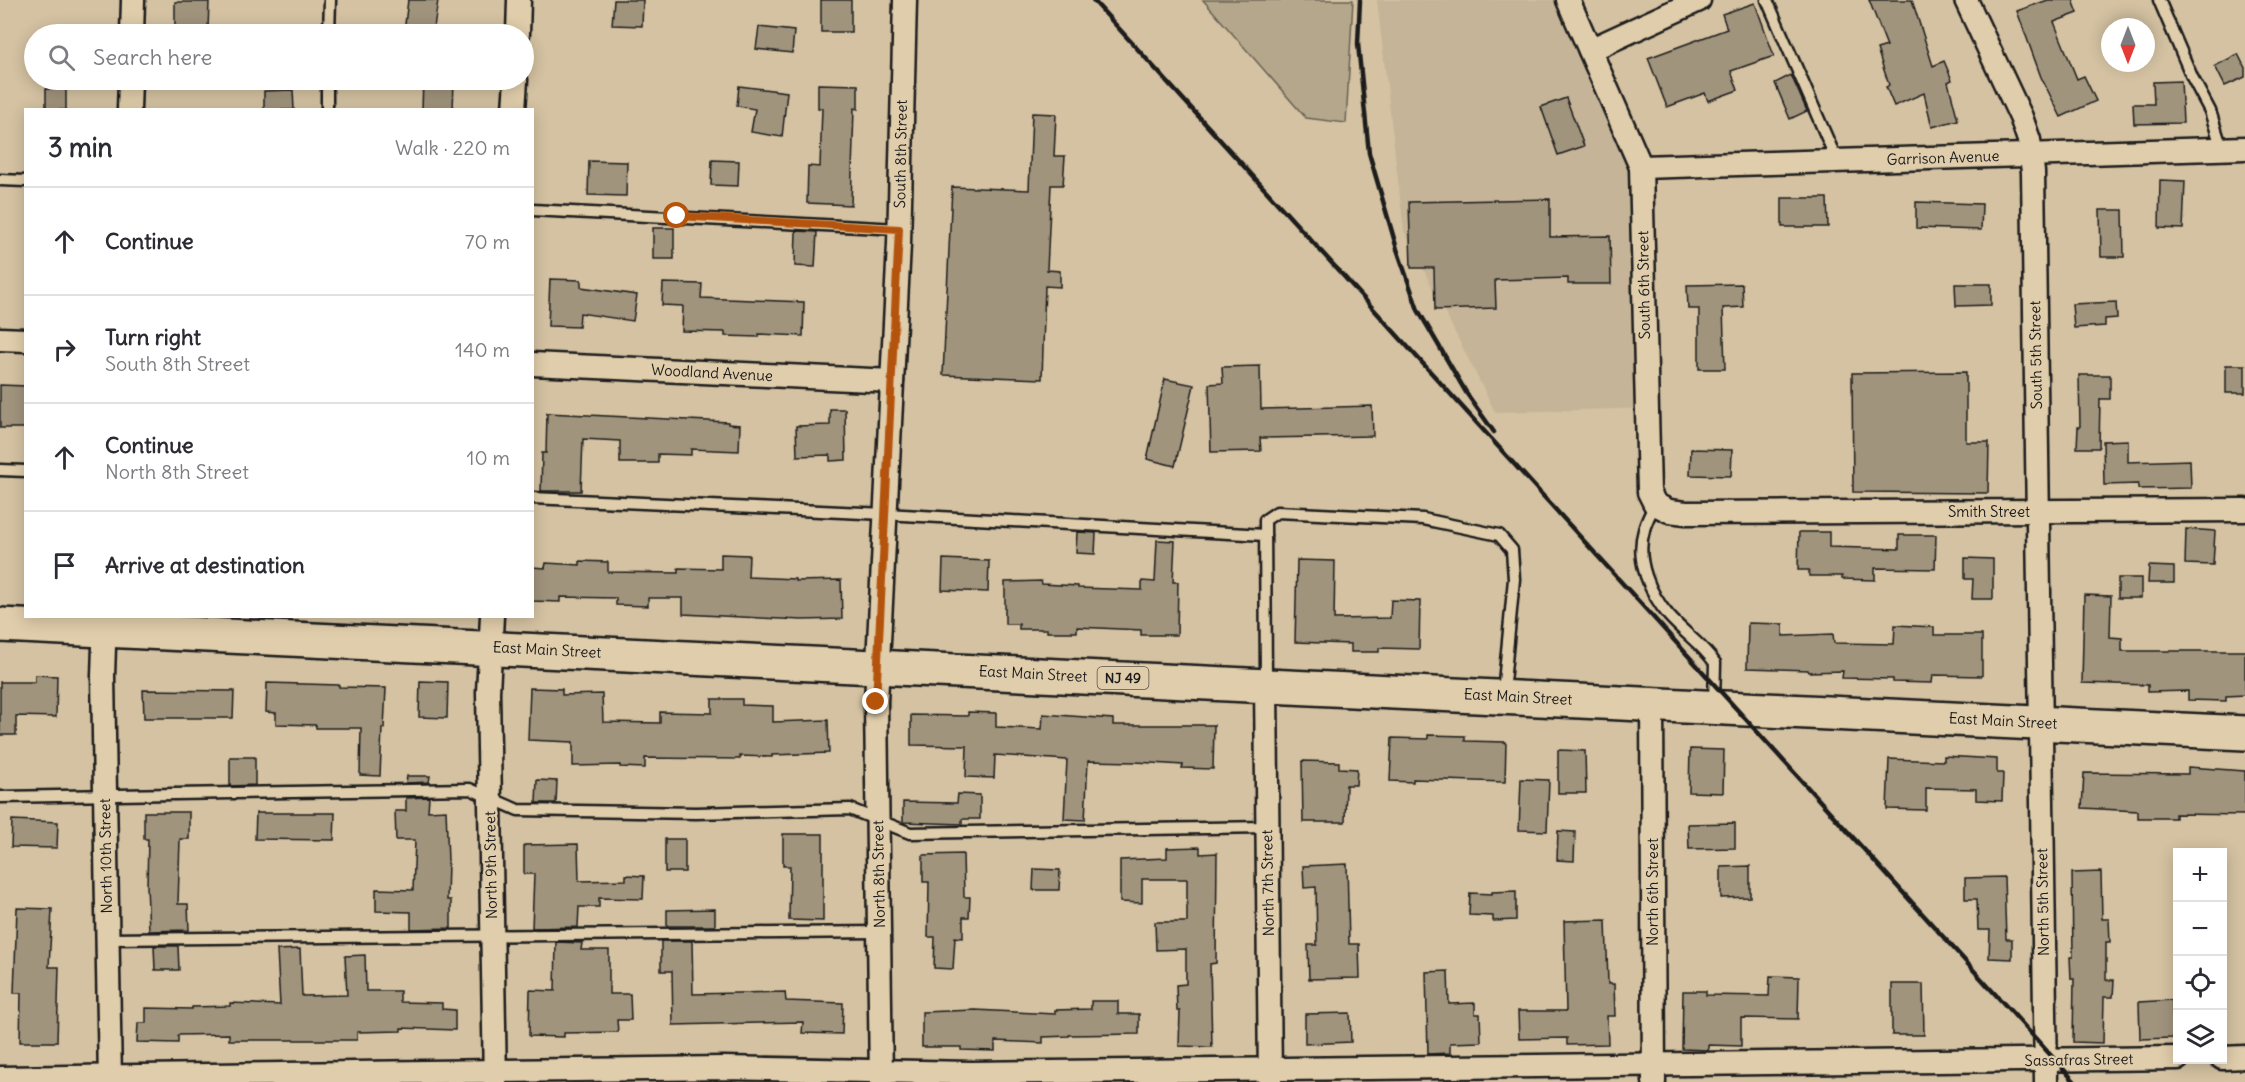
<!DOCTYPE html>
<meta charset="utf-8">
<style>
:root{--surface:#fff;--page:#f7f7f7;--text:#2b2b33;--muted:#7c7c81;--line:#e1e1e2}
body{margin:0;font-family:Delius,sans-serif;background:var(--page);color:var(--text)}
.controls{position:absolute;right:18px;bottom:18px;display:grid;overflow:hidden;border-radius:0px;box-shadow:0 3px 15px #0003}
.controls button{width:54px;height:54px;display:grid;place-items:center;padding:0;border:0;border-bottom:2px solid var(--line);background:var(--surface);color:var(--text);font:30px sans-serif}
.compass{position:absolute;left:2101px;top:18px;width:54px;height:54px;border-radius:50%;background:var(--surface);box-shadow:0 3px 15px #0003;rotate:180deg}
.stop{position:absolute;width:18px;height:18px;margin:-14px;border:4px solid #b45309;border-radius:50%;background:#fff}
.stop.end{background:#b45309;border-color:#fff;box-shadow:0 2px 6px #0008}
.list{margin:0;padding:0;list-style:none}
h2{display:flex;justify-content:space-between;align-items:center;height:78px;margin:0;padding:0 24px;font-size:26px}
h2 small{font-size:20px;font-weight:400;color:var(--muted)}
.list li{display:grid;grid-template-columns:39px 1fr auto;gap:18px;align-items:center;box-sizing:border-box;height:108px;padding:0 24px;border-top:2px solid var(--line)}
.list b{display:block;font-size:22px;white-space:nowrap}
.list p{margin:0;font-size:20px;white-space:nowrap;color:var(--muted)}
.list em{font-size:20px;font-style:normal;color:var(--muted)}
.icon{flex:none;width:33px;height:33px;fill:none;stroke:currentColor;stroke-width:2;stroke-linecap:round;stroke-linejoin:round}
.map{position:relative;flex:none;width:2245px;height:1082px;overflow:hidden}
.search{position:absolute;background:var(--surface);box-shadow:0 3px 15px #0003;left:24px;top:24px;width:510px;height:66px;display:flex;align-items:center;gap:15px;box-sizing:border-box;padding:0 21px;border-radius:33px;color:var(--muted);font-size:22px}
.panel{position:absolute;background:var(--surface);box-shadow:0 3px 15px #0003;left:24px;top:108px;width:510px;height:510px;border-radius:0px}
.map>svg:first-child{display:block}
.built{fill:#c5b497}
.green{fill:#b5a78c;stroke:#686254;stroke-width:1.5}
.building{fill:#a1947d;stroke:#1c1c1c;stroke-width:1.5}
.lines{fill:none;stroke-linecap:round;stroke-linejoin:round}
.lane-casing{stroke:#1c1c1c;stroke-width:15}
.street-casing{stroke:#1c1c1c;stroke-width:27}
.highway-casing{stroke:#1c1c1c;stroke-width:38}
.lane{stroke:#e0cdab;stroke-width:10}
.street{stroke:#e0cdab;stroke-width:22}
.highway{stroke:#e0cdab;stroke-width:33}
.rail{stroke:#1c1c1c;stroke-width:4.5}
.route{stroke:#b45309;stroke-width:8}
.labels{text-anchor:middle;stroke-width:4.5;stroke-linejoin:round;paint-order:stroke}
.shield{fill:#e0cdab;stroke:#575147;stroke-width:1.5}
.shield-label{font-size:14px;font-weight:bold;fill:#1c1c1c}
.street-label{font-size:15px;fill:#1c1c1c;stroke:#e0cdab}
</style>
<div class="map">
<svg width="2245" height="1082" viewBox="0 0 2245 1082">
<rect width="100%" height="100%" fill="#d4c2a2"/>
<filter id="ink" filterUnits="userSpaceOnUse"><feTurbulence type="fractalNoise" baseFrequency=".0167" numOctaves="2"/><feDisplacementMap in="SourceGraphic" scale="12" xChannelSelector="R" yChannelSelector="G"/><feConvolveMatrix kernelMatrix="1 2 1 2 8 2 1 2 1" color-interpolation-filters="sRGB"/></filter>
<g filter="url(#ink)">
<path class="built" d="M1377,0H1571L1645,164L1653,408L1495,412L1404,231Z"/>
<path class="green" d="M1203,0H1353L1346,123L1306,118Z"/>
<g class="building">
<path d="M408,0H438L433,34L404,32Z"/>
<path d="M614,0H643L642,26L612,25Z"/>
<rect x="821" y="0" width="30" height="32"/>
<path d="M1869,0H1912L1933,66L1944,61L1952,80L1948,82L1958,120L1932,127L1924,93L1894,106L1886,87L1889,85L1877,49L1887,46Z"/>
<path d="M2048,0H2073L2078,13L2054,22L2077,79L2084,76L2096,101L2061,117L2041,77L2017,11Z"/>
<path d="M175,2H209L208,29L175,28Z"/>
<path d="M1755,3L1774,56L1731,71L1738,90L1708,101L1705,93L1667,107L1648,58L1727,29L1722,14Z"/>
<path d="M759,27L794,31L792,53L756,49Z"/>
<path d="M2238,54L2245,68V77L2225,86L2215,66Z"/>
<path d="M1791,75L1807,111L1790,119L1775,83Z"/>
<path d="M423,80H454L453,110H422Z"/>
<path d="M2181,81L2183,123L2134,124L2133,104H2154L2153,82Z"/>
<path d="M818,84L858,85V109L854,108L851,205L807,203L808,166L820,167L822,108H818Z"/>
<path d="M739,86L787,92L782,137L751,132L755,109L737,106Z"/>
<path d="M66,88V110H46V89Z"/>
<path d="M293,90L294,110H264V91Z"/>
<path d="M1566,98L1584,146L1558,155L1541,107Z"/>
<path d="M1032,113L1056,114L1054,156H1065L1063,185H1051L1047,270L1060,271V287L1045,286L1042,379L943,375L952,187L1029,190Z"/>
<path d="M712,160L739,161L738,186L711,185Z"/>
<path d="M589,161L627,162L626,196L588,195Z"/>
<path d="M2160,180L2185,181L2183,229L2159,228Z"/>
<path d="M1782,198H1827L1828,227H1782Z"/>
<path d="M1550,199V237L1610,236L1611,284H1568V278L1495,280L1496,308L1435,310L1434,268H1411L1409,202Z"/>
<path d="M1916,202L1982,204L1981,230L1916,228Z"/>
<path d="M2100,210H2123L2124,257H2101Z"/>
<rect x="653" y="228" width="21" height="31"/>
<path d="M796,231L817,232L815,267L795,266Z"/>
<path d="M550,279L581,280V287L637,295L633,321L580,313L579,327L548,326Z"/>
<path d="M663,283L702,284L701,298L804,302L803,336L759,334V337L725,336V332L682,331L683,306L662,305Z"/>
<path d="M1742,284L1743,307L1723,308L1725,369H1699V309H1688L1687,285Z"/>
<path d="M1955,284H1991V305L1956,306Z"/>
<path d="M2116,302L2117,318L2105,319V326L2074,328L2072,304Z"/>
<rect x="2226" y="365" width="19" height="28"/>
<path d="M1260,366L1261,409L1372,406L1373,436L1260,438L1261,451L1211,452L1209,384L1223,383L1222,367Z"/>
<path d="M1966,372V442H1989L1988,493L1853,492L1852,373Z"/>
<path d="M2079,375H2110V399H2100L2099,448H2077L2078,427H2080Z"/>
<path d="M1165,379L1194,385L1175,466L1147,459Z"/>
<path d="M0,385L26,386V428H0Z"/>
<path d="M830,409H845L846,460L830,461V455L797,456L796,426L830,425Z"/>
<path d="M547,413L728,422V424L740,425L739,451L691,449V455L658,454V463H620V441L583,439L581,491H541L542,453H546Z"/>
<path d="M2128,440V462L2190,460L2191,488L2138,489V484L2104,485L2103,441Z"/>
<path d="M1691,449L1732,450L1731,476L1690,475Z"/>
<path d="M2186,529L2215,531L2213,565L2185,564Z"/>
<path d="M1077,532L1096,533L1095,554L1076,553Z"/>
<path d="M1799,532H1829V547L1899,549V535H1936L1935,569L1875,568V580L1842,579V576H1809V570H1798Z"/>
<path d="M1157,540L1175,541L1173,582H1178L1177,635H1141V630L1077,627V632H1047V629H1019V624H1005V582L1041,581L1042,584L1078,586V588L1142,590V581L1155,582Z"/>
<path d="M721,554L749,555L748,577L795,579V581L841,580L842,619L802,620L683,614V598H648V606L616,605V598L560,597V602L532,601V567L545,568L546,563L580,565V561L608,562V572L678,573V568L721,569Z"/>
<path d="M1965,558L1993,559V599H1972L1973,579H1965Z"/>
<path d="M943,559L989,561L988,592L942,590Z"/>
<path d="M1297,560L1335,561L1334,619L1390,618L1391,600L1420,601L1419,649L1379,648V652H1351V644L1295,642Z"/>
<path d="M2149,566L2174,567V583H2148Z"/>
<rect x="2118" y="578" width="23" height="20"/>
<path d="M2084,595L2111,596L2110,637L2122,638V651H2245V695L2226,696V701L2188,700V691L2148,692V685L2082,683Z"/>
<path d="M1748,623L1783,624V636L1833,634L1834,643L1894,644L1895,625L1934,627V635H1982V676L1933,675L1932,683L1893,682V679L1842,678L1843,671L1809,672L1808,670L1747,668Z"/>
<path d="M35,675L57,676L56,717L16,716V735H0V682H35Z"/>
<path d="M420,681L448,682L447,718L419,717Z"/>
<path d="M267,683L339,685V687L386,688L384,728H382L380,776L360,775L361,728H316V725L276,724V713L266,712Z"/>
<path d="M530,688L562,689V695L602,694L603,722L660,723V712L712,713V699H742V705L773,706V722L828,720L829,753L772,755V757L740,756V759L645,758V768L620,767V765L573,766V742L528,740Z"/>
<path d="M143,690L234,691L233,718H144Z"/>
<path d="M968,712L996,713V727L1042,729L1043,714L1113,719V725H1214L1213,769L1182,768L1183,765L1136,762L1088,761L1085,820L1064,819L1067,760L995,755L994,778L966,777L967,746L911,745V715L968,716Z"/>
<path d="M1428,735L1465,736V741L1506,742L1505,782L1413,779V782L1390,781L1392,738L1428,739Z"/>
<path d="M1690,749L1724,750L1723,793L1689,792Z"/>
<path d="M1558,750L1585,751L1586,793H1558Z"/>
<path d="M1944,756L1997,759V773H2003L2002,801L1976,800V789L1926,788V810L1887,809L1889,759L1944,761Z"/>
<path d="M230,757H255V785L230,786Z"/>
<path d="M1302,761L1339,762V768L1357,769L1356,785H1346L1345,822H1303Z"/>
<path d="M2188,767L2245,771V815L2175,814V818H2138V811L2082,808L2084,773L2188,774Z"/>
<path d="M407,776H430L429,782L406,783Z"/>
<path d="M1521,779L1549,780L1547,831L1519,830Z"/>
<path d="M537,780L557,781L556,803H536Z"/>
<path d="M958,794L980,795V819H962V824L903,822V802L957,803Z"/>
<path d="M429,797L428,811L446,810L448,861L447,900H451V928L411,929V912L376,911V889L413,890L415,840H396L395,811H406V798Z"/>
<path d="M144,812H189V839H180L178,904H188L189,930L149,931L147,886L148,839H144Z"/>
<path d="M256,813H335L334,840L255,839Z"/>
<path d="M12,820L58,822L57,848L11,847Z"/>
<path d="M1735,823V848L1689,849L1688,824Z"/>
<path d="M1558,831L1575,832L1574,861L1557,860Z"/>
<path d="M783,834H823V921L789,920L790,866H783Z"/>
<rect x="665" y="839" width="20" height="33"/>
<path d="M578,844L579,881L626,880V875L644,876L643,899L599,898V907H579L578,927L532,928L534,874H524V845Z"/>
<path d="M1200,847V854L1217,853L1216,963L1210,964L1212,1047L1179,1046L1180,1011H1177L1176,985L1186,984V949L1156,950L1155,922H1187V879H1142V903L1120,902V860L1167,858V848Z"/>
<path d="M963,854L964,897H970L969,917H963V938L955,937L953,969L934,968L935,937H928L929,882H923V855Z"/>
<path d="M1347,864L1349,944H1359L1360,978L1309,979L1308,945H1317L1316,887L1304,888L1303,866Z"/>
<path d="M1750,866V897L1721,898V867Z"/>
<path d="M1034,869L1060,870L1059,890H1033Z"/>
<path d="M2101,872L2102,919H2109L2110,942H2106V980H2114L2113,997H2104L2103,1043L2073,1042L2074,979H2071L2070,957H2073L2072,873Z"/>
<path d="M2004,877L2006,939H2012V959L1989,958L1990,930H1978L1977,899H1965V878Z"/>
<path d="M1516,891V920L1493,921V916L1469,915L1470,893L1492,894V892Z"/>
<path d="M17,908L52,909L49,967H59L57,1042H20L21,993H14Z"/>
<path d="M715,909V926H667V910Z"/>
<path d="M1606,920L1608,984H1614L1615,1016H1607L1608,1044L1567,1045V1038L1519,1039L1518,1011H1566L1564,921Z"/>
<path d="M661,941H692L693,994L785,992L786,1001L843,1003L842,1034L802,1033L803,1022L673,1025L672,971H661Z"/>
<path d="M556,942L582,943L581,950H609V994H630L631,1020H617L618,1032L564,1033V1037L529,1036L530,990L555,991Z"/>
<path d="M154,946H178L179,970H155Z"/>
<path d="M300,949L302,996L347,995L345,956L365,955L366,991H400V1002L442,1003V1009L455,1010V1030L401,1028V1031L357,1032V1040H229V1034L178,1035V1043L137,1042L138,1023H146V1008L192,1009V1007L230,1006V1003L280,1005L277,950Z"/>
<path d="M1448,971L1449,1004L1475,1003V1014H1480L1481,1042L1450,1043V1053L1428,1054L1426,972Z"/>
<path d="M1770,976L1799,977L1798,1019L1741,1018V1046L1708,1045V1050L1682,1049L1683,991H1706V995L1769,996Z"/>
<path d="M1892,984H1923L1924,1035H1892Z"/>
<path d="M2172,1000L2173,1038L2140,1039L2139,1002Z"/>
<path d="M1091,1001H1118V1014H1139V1034L1069,1035V1036L1043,1037V1043L995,1041V1051L961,1050V1047H922V1012L975,1010L1055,1014V1010L1091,1009Z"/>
<path d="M1350,1013L1351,1042L1305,1044V1014Z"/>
</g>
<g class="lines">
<defs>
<g id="lane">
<path d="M1767,0L1837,161"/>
<path d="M2159,0L2192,77L2210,111L2222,149"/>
<path d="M329,34L330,0"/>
<path d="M327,110V80"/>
<path d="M0,180L26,181"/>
<path d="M532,210L899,229"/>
<path d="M0,470L26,471"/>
<path d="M532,498L885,514L1265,535"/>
<path d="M1655,504C1651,513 1646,521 1644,530C1635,560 1650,594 1669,616C1684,633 1703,645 1715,663L1714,703"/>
<path d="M1266,682L1265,520L1277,512L1423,519L1499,535L1512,550L1514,579L1503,693"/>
<path d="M0,797L470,789L518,810L696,813L850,809L910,833L1268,827"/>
<path d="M108,939L879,932"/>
</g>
<g id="street">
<path d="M1568,0L1641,167L1649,492L1655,504L1669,511L1686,513L2245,510"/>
<path d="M1966,0L2021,117L2029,140L2033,172L2046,1082"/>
<path d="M132,34L133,0"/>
<path d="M518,34L519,0"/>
<path d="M1590,50L1699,0"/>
<path d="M129,110L130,80"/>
<path d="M514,110L516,80"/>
<path d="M1641,167L2245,148"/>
<path d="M0,339L26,340"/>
<path d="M532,364L892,381"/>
<path d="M105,616L103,676L110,1082"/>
<path d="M492,616L488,692L495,1082"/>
<path d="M1266,685L1270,1082"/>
<path d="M1652,703L1654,1082"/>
<path d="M2222,1058L2245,1057"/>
<path d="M0,1078L724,1068L971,1073L2178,1058"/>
<path d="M881,1082L876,702L899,244L905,0"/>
</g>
<path id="highway" d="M0,625L2245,733"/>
</defs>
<use href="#lane" class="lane-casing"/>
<use href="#street" class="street-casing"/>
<use href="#highway" class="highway-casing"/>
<use href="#lane" class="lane"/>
<use href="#street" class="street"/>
<use href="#highway" class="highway"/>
<g class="rail">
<path d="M1093,0C1419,362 1749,720 2075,1082"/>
<path d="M1360,0L1358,44L1369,153L1397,249L1418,310L1467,394L1494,432"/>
</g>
</g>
</g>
<g class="lines" filter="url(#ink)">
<path class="route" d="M677,216L899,229L876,702"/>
</g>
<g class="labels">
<rect class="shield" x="1097.5" y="667" width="51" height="22" rx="4.5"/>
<g class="shield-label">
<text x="1123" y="683">NJ 49</text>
</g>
<g class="street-label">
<text transform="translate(901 154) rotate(-89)" y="5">South 8th Street</text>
<text transform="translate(1943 158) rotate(-2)" y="5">Garrison Avenue</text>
<text transform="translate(1644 285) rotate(-91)" y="5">South 6th Street</text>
<text transform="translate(2036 355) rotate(-91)" y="5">South 5th Street</text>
<text transform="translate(712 373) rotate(3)" y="5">Woodland Avenue</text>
<text x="1989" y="517">Smith Street</text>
<text transform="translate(547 650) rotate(3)" y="5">East Main Street</text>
<text transform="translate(1033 674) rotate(3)" y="5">East Main Street</text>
<text transform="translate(1518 697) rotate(3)" y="5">East Main Street</text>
<text transform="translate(2003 721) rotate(3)" y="5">East Main Street</text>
<text transform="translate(106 856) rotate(-91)" y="5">North 10th Street</text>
<text transform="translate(491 865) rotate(-91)" y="5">North 9th Street</text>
<text transform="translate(879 874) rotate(-91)" y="5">North 8th Street</text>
<text transform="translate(1268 883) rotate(-91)" y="5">North 7th Street</text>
<text transform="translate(1653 892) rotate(-90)" y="5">North 6th Street</text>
<text transform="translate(2043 902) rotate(-91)" y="5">North 5th Street</text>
<text transform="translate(2079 1060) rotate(-1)" y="5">Sassafras Street</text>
</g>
</g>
</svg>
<div class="controls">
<button>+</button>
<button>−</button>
<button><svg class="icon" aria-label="locate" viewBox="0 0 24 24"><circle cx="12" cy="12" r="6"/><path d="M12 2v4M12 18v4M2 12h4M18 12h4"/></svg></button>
<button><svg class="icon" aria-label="layers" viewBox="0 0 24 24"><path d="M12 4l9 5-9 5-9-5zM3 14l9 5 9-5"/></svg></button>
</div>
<svg class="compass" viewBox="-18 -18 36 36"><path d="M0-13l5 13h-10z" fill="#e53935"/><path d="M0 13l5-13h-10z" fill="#7c7c81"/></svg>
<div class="stop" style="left:677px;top:216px"></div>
<div class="stop end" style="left:876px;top:702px"></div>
<div class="search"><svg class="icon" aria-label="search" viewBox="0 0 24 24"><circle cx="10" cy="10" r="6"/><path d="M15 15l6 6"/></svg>Search here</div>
<section class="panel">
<h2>3 min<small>Walk · 220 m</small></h2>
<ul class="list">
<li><svg class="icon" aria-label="ahead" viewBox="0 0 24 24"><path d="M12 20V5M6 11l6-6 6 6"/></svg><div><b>Continue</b></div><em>70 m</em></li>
<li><svg class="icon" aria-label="right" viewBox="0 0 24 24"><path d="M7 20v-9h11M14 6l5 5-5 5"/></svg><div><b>Turn right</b><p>South 8th Street</p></div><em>140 m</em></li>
<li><svg class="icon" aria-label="ahead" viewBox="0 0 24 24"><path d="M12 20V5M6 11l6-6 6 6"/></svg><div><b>Continue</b><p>North 8th Street</p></div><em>10 m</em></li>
<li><svg class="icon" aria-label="arrive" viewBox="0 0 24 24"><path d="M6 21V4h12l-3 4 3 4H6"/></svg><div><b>Arrive at destination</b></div></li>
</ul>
</section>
</div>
